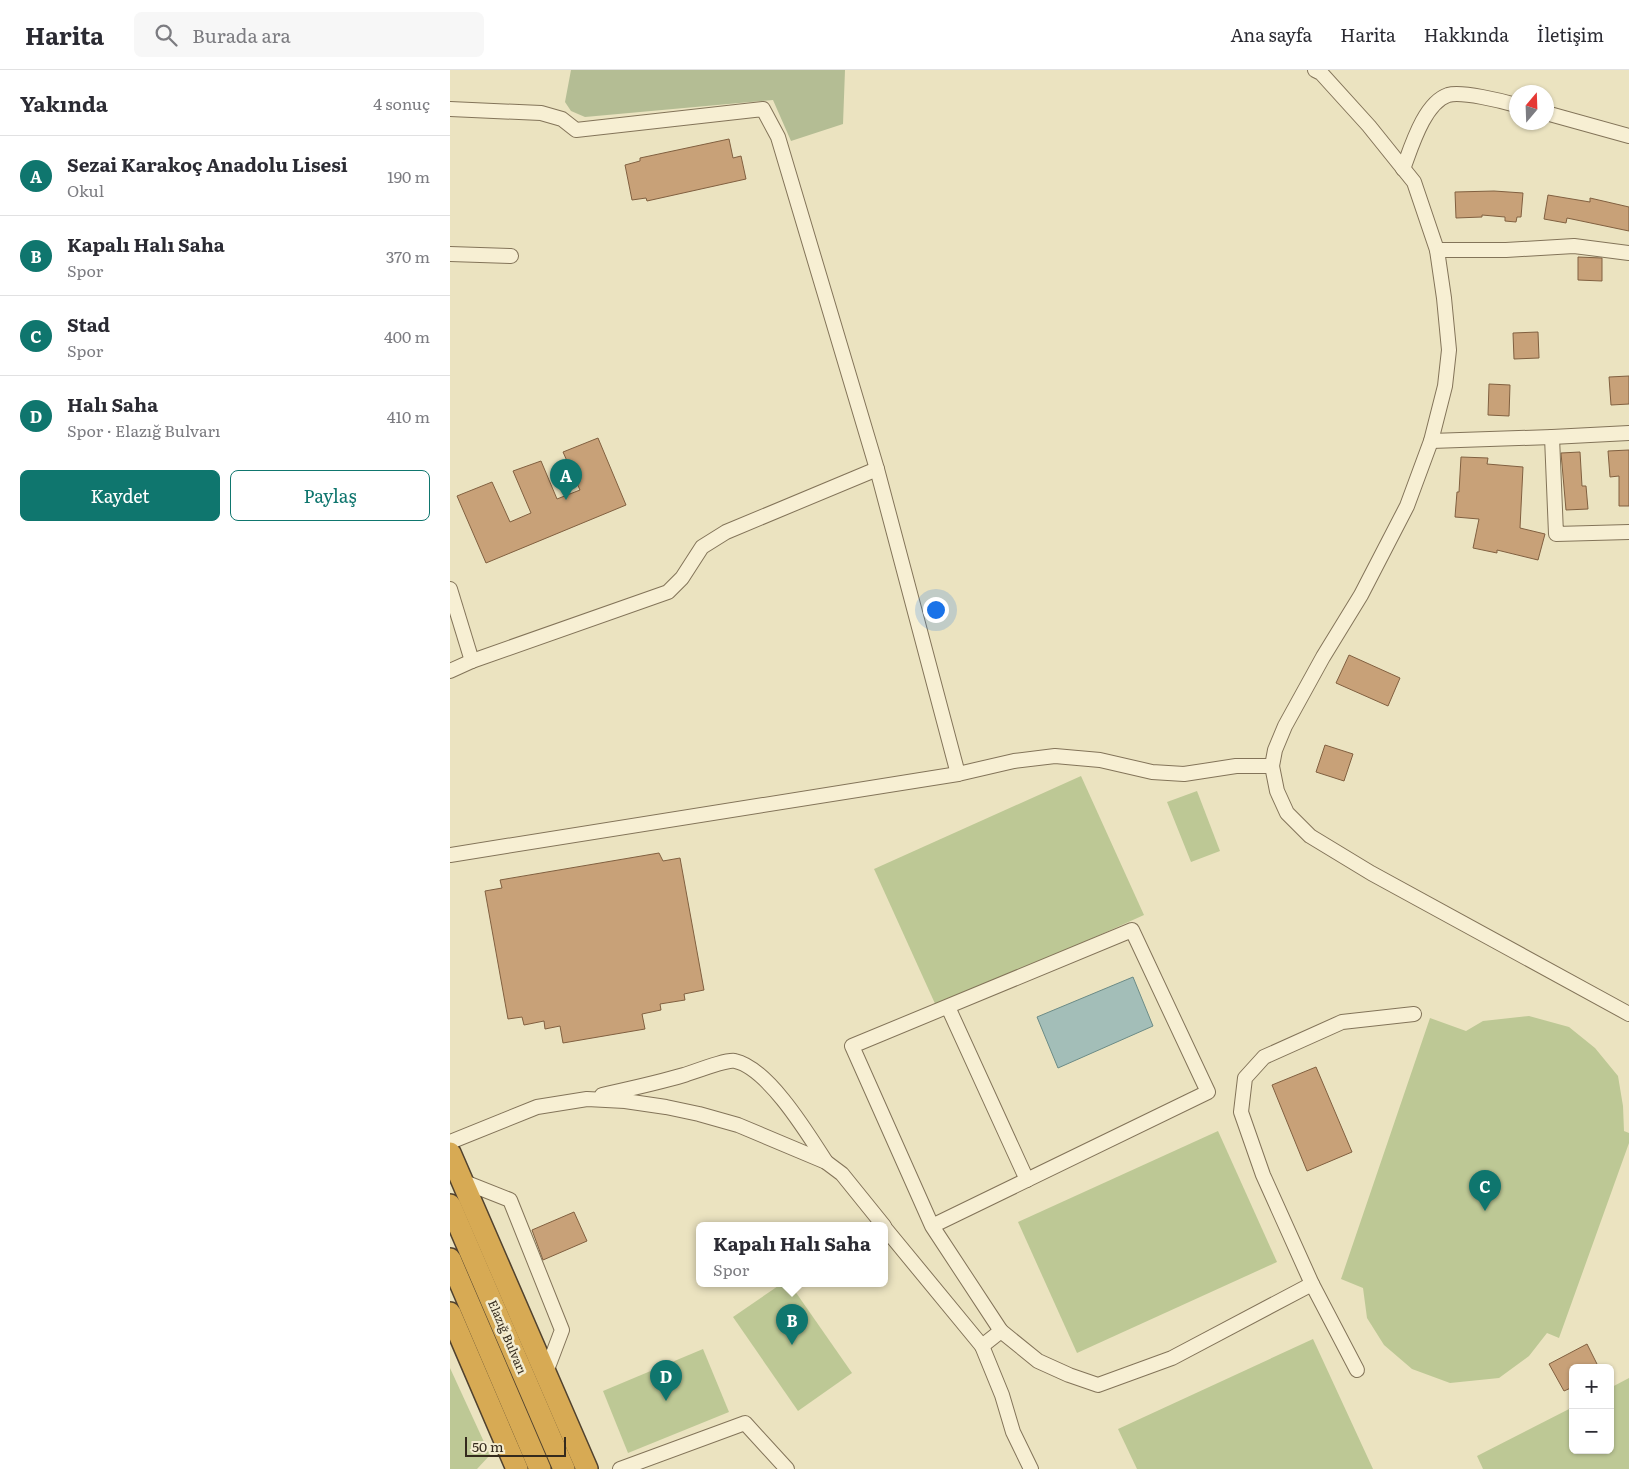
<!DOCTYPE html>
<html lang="tr">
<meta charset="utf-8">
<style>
:root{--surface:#fff;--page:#f7f7f7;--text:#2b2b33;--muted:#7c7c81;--line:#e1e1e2;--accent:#0f766e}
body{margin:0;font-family:Literata,serif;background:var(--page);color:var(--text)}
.controls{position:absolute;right:15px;bottom:15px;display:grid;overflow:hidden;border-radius:8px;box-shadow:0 1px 4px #0004}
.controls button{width:45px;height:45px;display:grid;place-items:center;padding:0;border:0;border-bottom:1px solid var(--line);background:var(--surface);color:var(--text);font:25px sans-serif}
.compass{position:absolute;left:1059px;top:15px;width:45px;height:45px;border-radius:50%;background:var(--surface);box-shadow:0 1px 4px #0004;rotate:19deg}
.scale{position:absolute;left:15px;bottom:12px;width:101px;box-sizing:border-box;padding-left:5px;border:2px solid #342a1d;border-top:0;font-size:14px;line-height:18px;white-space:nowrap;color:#342a1d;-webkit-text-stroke:4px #f3ecd0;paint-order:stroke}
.you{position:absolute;left:485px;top:539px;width:18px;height:18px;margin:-12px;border:4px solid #fff;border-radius:50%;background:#1a73e8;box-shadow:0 0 0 8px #1a73e833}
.badge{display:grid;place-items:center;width:32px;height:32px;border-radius:50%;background:var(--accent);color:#fff;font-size:16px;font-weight:700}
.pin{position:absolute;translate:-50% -41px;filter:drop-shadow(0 1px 2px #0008)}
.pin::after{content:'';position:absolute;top:26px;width:18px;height:15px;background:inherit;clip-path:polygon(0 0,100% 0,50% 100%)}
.popup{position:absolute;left:246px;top:1152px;width:192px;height:65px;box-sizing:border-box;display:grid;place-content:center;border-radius:8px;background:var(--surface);filter:drop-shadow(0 1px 4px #0005);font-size:16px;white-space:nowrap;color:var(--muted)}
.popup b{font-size:19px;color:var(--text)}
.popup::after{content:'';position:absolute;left:50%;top:100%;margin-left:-10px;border:10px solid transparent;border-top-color:var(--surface)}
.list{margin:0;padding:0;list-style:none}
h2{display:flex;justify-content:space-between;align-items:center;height:65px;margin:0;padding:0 20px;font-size:21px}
h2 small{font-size:16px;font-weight:400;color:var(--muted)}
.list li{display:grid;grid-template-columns:32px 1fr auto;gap:15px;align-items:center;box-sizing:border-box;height:80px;padding:0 20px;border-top:1px solid var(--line)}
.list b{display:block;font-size:19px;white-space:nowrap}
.list p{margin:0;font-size:16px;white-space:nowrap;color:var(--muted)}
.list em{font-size:16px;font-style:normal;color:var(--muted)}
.actions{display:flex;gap:10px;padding:15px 20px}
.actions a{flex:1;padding:11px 0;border:1px solid var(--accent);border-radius:8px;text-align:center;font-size:18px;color:var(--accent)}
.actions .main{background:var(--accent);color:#fff}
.icon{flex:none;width:28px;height:28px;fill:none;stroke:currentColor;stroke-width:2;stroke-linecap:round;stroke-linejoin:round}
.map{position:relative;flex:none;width:1179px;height:1399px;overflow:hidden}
header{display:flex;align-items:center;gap:30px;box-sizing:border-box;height:70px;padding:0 25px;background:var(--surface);border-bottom:1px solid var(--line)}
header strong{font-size:24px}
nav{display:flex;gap:28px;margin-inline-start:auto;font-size:18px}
.search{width:350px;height:45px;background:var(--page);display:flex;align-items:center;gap:12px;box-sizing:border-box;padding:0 18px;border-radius:8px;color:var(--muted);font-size:19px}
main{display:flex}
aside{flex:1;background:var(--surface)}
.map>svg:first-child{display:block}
.green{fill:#bdc895}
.cemetery{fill:#b4bd94}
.water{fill:#a3beb8;stroke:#6b8b86}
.building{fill:#c8a178;stroke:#816040}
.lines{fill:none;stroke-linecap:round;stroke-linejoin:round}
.minor-casing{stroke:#837459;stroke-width:16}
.highway-casing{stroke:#51422e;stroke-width:24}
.minor{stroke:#f7efd3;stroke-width:14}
.highway{stroke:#d7aa54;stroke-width:21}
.labels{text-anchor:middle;stroke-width:5;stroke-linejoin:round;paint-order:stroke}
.street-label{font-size:12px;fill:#342a1d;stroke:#f3ecd0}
</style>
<header>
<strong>Harita</strong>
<div class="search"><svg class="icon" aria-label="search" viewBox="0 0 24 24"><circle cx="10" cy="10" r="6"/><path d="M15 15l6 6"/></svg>Burada ara</div>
<nav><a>Ana sayfa</a><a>Harita</a><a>Hakkında</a><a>İletişim</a></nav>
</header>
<main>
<aside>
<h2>Yakında<small>4 sonuç</small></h2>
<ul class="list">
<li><span class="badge">A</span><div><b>Sezai Karakoç Anadolu Lisesi</b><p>Okul</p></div><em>190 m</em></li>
<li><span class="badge">B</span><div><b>Kapalı Halı Saha</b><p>Spor</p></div><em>370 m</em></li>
<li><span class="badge">C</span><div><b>Stad</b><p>Spor</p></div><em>400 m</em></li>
<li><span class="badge">D</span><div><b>Halı Saha</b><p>Spor · Elazığ Bulvarı</p></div><em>410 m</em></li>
</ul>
<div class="actions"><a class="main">Kaydet</a><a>Paylaş</a></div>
</aside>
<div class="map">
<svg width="1179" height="1399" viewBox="0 0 1179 1399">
<rect width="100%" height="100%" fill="#ebe3c0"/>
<g class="green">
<path d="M631,706L694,845L487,938L424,799Z"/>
<path d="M747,721L770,781L741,792L717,732Z"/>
<path d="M1079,946L1119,957L1145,978L1168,1006L1173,1036L1174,1061L1179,1063V1073L1109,1268L1097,1263L1079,1286L1049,1308L1000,1313L962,1299L934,1275L917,1248L913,1218L891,1209L980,948L1016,961L1033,951Z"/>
<path d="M768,1061L827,1192L627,1283L568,1152Z"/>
<path d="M331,1214H340L402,1303L348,1341L283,1247Z"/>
<path d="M863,1269L923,1399H687L668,1359Z"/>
<path d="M253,1279L279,1342L178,1383L153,1321Z"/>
<path d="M0,1298L40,1385L27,1399H0Z"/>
<path d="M1179,1308V1399H1033L1027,1386L1123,1337V1380H1160V1318Z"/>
</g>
<path class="cemetery" d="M121,0H395L393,54L341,71L323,30L135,47L121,41L115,32Z"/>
<path class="water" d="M683,907L703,956L608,998L587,947Z"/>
<g class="building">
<path d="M279,69L283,88L291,86L296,109L197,131L196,128L182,130L175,95L190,91V88Z"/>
<path d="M1044,121L1073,123L1071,147H1067L1066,152L1055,151V147L1032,145V147L1006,148L1005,122Z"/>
<path d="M1098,125L1140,132V128L1179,137V161L1117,148L1116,153L1094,149Z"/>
<path d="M1128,187L1152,188V211L1128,210Z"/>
<path d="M1088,262L1089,288L1064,289L1063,263Z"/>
<path d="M1179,306V334L1161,335L1159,307Z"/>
<path d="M1039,314L1060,315L1059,346L1038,345Z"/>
<path d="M148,368L176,435L36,493L7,426L42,412L60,452L81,443L63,401L91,391L107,429L130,420L113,382Z"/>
<path d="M1179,380V436H1169V406L1160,407L1158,381Z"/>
<path d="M1130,382L1132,416H1136L1138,439L1116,440L1111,383Z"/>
<path d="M1011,387L1038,388L1037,394L1073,397L1070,458L1095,464L1088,490L1047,480V483L1023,478L1029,449L1005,447L1007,422H1009Z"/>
<path d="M899,585L950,608L938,636L886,613Z"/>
<path d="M875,675L903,684L894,711L866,702Z"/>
<path d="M209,783L213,791L230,788L254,920L234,924L235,930L210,934L211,940L192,944L195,959L113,973L110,956L95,959L94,951L74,955L72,947L58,949L35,821L52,818L50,810Z"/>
<path d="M866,997L902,1082L857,1101L822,1015Z"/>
<path d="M124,1142L137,1171L93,1190L82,1160Z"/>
<path d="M1137,1274L1149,1298H1123V1317L1114,1321L1099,1294Z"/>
</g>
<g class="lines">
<defs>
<g id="minor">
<path d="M865,0L871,3L919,56L964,112L987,180L994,228L999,280L995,316L981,371L957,436L911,525L873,587L835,656L825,680L822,696L827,721L837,743L860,766L921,803L1179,944"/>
<path d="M0,39L91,43L112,49L126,60L313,39L328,67L427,399L508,704"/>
<path d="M1096,43L1179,66"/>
<path d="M953,99C961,78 974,33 998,25C1012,21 1052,31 1066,35"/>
<path d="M987,180H1056L1124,176L1179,183"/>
<path d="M0,184L61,186"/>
<path d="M1102,367L1106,464L1179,462"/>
<path d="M981,371L1102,367L1179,363"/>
<path d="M0,519L22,591"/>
<path d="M0,601L22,591L218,522L232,508L252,477L276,462L427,399"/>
<path d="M0,785L508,704L564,691L605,686L650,690L702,702L734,704L786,696H822"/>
<path d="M498,937L577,1110"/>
<path d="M152,1025C179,1019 207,1013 234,1005C244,1002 277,989 285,991C318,998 358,1064 376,1092"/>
<path d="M0,1072L87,1037L137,1029L175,1031L216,1037L249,1044L288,1055L376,1092L392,1104L434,1156"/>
<path d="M12,1111L60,1130L112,1260L95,1305"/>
<path d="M482,1156L758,1022L682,860L402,976L482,1156L551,1261"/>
<path d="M434,1157L532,1276L551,1261L588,1291L619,1305L648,1315L722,1288L862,1214L813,1105L791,1042L795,1008L814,987L892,952L964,944"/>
<path d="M862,1214L907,1300"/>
<path d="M532,1276L552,1325L563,1362L581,1399"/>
<path d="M170,1399L295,1353L337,1399"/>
</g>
<g id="highway">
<path d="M0,1083L137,1399"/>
<path d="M0,1135L114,1399"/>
<path d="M0,1189L90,1399"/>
<path d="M0,1243L67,1399"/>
</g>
</defs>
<use href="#minor" class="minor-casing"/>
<use href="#highway" class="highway-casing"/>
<use href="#minor" class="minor"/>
<use href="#highway" class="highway"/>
</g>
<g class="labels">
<g class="street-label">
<text transform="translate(57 1267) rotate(67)" y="4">Elazığ Bulvarı</text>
</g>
</g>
</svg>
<div class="controls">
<button>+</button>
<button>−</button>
</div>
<svg class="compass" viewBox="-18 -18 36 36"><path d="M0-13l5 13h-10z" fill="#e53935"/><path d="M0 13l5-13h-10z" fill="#7c7c81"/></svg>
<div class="scale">50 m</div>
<div class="you"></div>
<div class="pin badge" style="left:116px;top:430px">A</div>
<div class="pin badge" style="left:342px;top:1275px">B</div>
<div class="popup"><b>Kapalı Halı Saha</b>Spor</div>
<div class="pin badge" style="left:1035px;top:1141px">C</div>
<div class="pin badge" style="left:216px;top:1331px">D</div>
</div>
</main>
